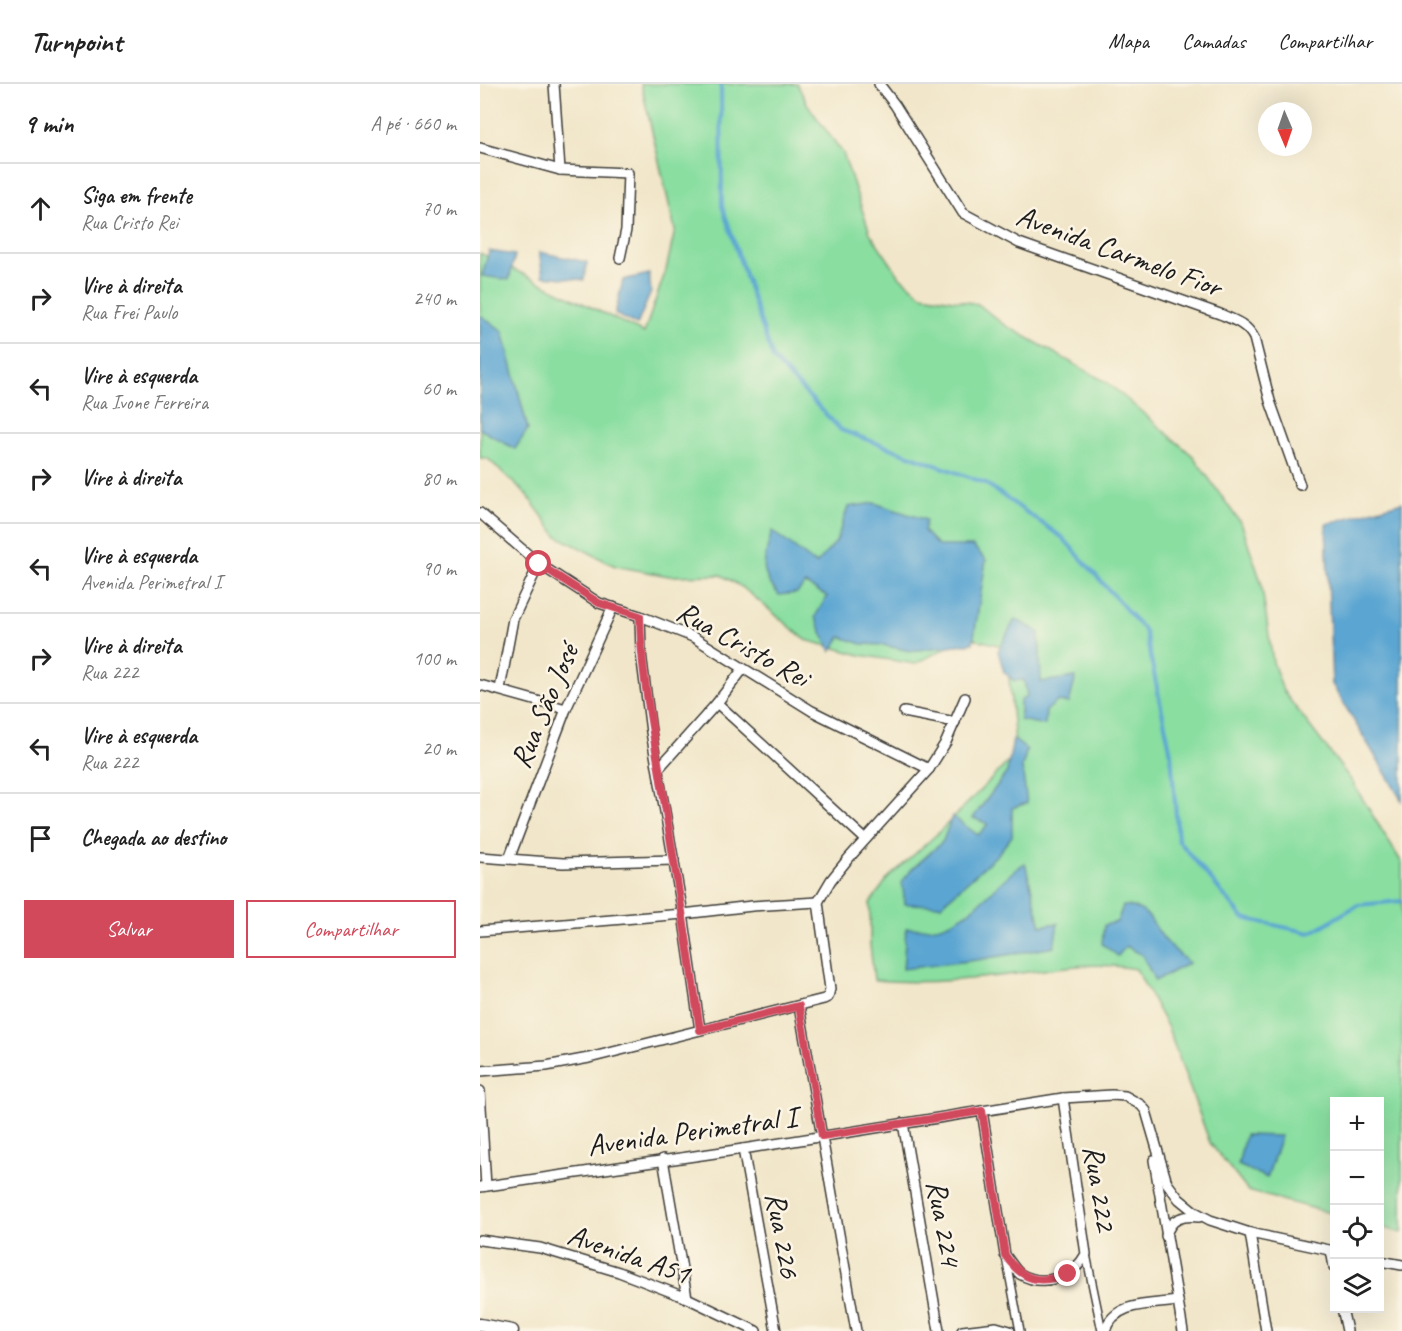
<!DOCTYPE html>
<html lang="pt">
<meta charset="utf-8">
<style>
:root{--surface:#fff;--page:#f2f2f2;--text:#222;--muted:#767676;--line:#e0e0e0;--accent:#d1495b}
body{margin:0;font-family:Caveat,sans-serif;background:var(--page);color:var(--text)}
.controls{position:absolute;right:18px;bottom:18px;display:grid;overflow:hidden;border-radius:0px;box-shadow:0 6px 24px #0002}
.controls button{width:54px;height:54px;display:grid;place-items:center;padding:0;border:0;border-bottom:2px solid var(--line);background:var(--surface);color:var(--text);font:30px sans-serif}
.compass{position:absolute;left:778px;top:18px;width:54px;height:54px;border-radius:50%;background:var(--surface);box-shadow:0 6px 24px #0002;rotate:178deg}
.stop{position:absolute;width:18px;height:18px;margin:-14px;border:4px solid #d1495b;border-radius:50%;background:#fff}
.stop.end{background:#d1495b;border-color:#fff;box-shadow:0 2px 6px #0008}
.list{margin:0;padding:0;list-style:none}
h2{display:flex;justify-content:space-between;align-items:center;height:78px;margin:0;padding:0 24px;font-size:26px}
h2 small{font-size:20px;font-weight:400;color:var(--muted)}
.list li{display:grid;grid-template-columns:39px 1fr auto;gap:18px;align-items:center;box-sizing:border-box;height:90px;padding:0 24px;border-top:2px solid var(--line)}
.list b{display:block;font-size:22px;white-space:nowrap}
.list p{margin:0;font-size:20px;white-space:nowrap;color:var(--muted)}
.list em{font-size:20px;font-style:normal;color:var(--muted)}
.actions{display:flex;gap:12px;padding:18px 24px}
.actions a{flex:1;padding:14px 0;border:2px solid var(--accent);border-radius:0px;text-align:center;font-size:21px;color:var(--accent)}
.actions .main{background:var(--accent);color:#fff}
.icon{flex:none;width:33px;height:33px;fill:none;stroke:currentColor;stroke-width:2;stroke-linecap:round;stroke-linejoin:round}
.map{position:relative;flex:none;width:922px;height:1247px;overflow:hidden}
header{display:flex;align-items:center;gap:36px;box-sizing:border-box;height:84px;padding:0 30px;background:var(--surface);border-bottom:2px solid var(--line)}
header strong{font-size:28px}
nav{display:flex;gap:33px;margin-inline-start:auto;font-size:21px}
main{display:flex}
aside{flex:1;background:var(--surface)}
.map>svg:first-child{display:block}
.green{fill:#89dea0;stroke:#527d5e;stroke-width:1.5}
.water{fill:#5aa5d2;stroke:#3b6077;stroke-width:1.5}
.lines{fill:none;stroke-linecap:round;stroke-linejoin:round}
.stream{stroke:#5aa5d2;stroke-width:4}
.pedestrian-casing{stroke:#3c3a36;stroke-width:10}
.minor-casing{stroke:#3c3a36;stroke-width:12}
.tertiary-casing{stroke:#3c3a36;stroke-width:15}
.pedestrian{stroke:#fff;stroke-width:7}
.minor{stroke:#fff;stroke-width:9}
.tertiary{stroke:#fff;stroke-width:12}
.route{stroke:#d1495b;stroke-width:8}
.labels{text-anchor:middle;stroke-width:5;stroke-linejoin:round;paint-order:stroke}
.street-label{font-size:30px;fill:#1c1c1c;stroke:#fcf5e5}
</style>
<header>
<strong>Turnpoint</strong>
<nav><a>Mapa</a><a>Camadas</a><a>Compartilhar</a></nav>
</header>
<main>
<aside>
<h2>9 min<small>A pé · 660 m</small></h2>
<ul class="list">
<li><svg class="icon" aria-label="ahead" viewBox="0 0 24 24"><path d="M12 20V5M6 11l6-6 6 6"/></svg><div><b>Siga em frente</b><p>Rua Cristo Rei</p></div><em>70 m</em></li>
<li><svg class="icon" aria-label="right" viewBox="0 0 24 24"><path d="M7 20v-9h11M14 6l5 5-5 5"/></svg><div><b>Vire à direita</b><p>Rua Frei Paulo</p></div><em>240 m</em></li>
<li><svg class="icon" aria-label="left" viewBox="0 0 24 24"><path d="M17 20v-9H6M10 6l-5 5 5 5"/></svg><div><b>Vire à esquerda</b><p>Rua Ivone Ferreira</p></div><em>60 m</em></li>
<li><svg class="icon" aria-label="right" viewBox="0 0 24 24"><path d="M7 20v-9h11M14 6l5 5-5 5"/></svg><div><b>Vire à direita</b></div><em>80 m</em></li>
<li><svg class="icon" aria-label="left" viewBox="0 0 24 24"><path d="M17 20v-9H6M10 6l-5 5 5 5"/></svg><div><b>Vire à esquerda</b><p>Avenida Perimetral I</p></div><em>90 m</em></li>
<li><svg class="icon" aria-label="right" viewBox="0 0 24 24"><path d="M7 20v-9h11M14 6l5 5-5 5"/></svg><div><b>Vire à direita</b><p>Rua 222</p></div><em>100 m</em></li>
<li><svg class="icon" aria-label="left" viewBox="0 0 24 24"><path d="M17 20v-9H6M10 6l-5 5 5 5"/></svg><div><b>Vire à esquerda</b><p>Rua 222</p></div><em>20 m</em></li>
<li><svg class="icon" aria-label="arrive" viewBox="0 0 24 24"><path d="M6 21V4h12l-3 4 3 4H6"/></svg><div><b>Chegada ao destino</b></div></li>
</ul>
<div class="actions"><a class="main">Salvar</a><a>Compartilhar</a></div>
</aside>
<div class="map">
<svg width="922" height="1247" viewBox="0 0 922 1247">
<rect width="100%" height="100%" fill="#fcf5e5"/>
<filter id="ink" filterUnits="userSpaceOnUse"><feTurbulence type="fractalNoise" baseFrequency=".0167" numOctaves="2"/><feDisplacementMap in="SourceGraphic" scale="12" xChannelSelector="R" yChannelSelector="G"/><feConvolveMatrix kernelMatrix="1 2 1 2 8 2 1 2 1" color-interpolation-filters="sRGB"/></filter>
<filter id="wash" filterUnits="userSpaceOnUse"><feTurbulence type="fractalNoise" baseFrequency=".008" numOctaves="4" result="noise"/><feDisplacementMap in="SourceGraphic" scale="24" xChannelSelector="R" yChannelSelector="G"/><feGaussianBlur stdDeviation="1.35" result="paint"/><feColorMatrix in="noise" values="0 0 0 0 0 0 0 0 0 0 0 0 0 0 0 0 0 1.4 0 .05"/><feComposite in="paint" operator="in"/></filter>
<g filter="url(#wash)">
<rect width="100%" height="100%" fill="#f1e6c9"/>
<path class="green" d="M161,0H317L329,23L363,69L390,149L420,193L442,211L498,220L523,240L628,299L713,372L762,441L781,498L793,578L803,607L871,696L922,779V1149L900,1143V1018H854V1130L768,1107L730,1059L688,944L656,885C606,875 567,887 518,892C478,897 435,900 394,896L390,861V819L408,794L457,750L536,670L526,563L487,553L435,580L380,571L326,556L262,503L241,491L189,492L135,482L77,452L46,410L7,374H0V169L164,249L186,186L195,146Z"/>
<g class="water">
<path d="M9,167L35,171L29,196L2,192Z"/>
<path d="M59,168L107,178L104,196L63,192Z"/>
<path d="M169,190L171,208L157,241L135,230L143,196Z"/>
<path d="M0,231L23,247L48,345L35,365L0,345Z"/>
<path d="M922,418V717L852,600L846,440Z"/>
<path d="M394,419L446,436L444,447L458,462H493L506,476L493,559L430,567L403,561L382,560L361,553L351,568L335,533L347,512L325,500L317,509L299,511C277,487 284,477 292,447L336,480L356,458L368,423Z"/>
<path d="M535,535L559,548L561,598L596,593L589,619L578,617L566,627L565,641L540,636V617L547,612L544,596L534,597L524,588L518,567Z"/>
<path d="M533,655L547,666L542,683L547,719L532,724V752L517,771L461,821L425,820L422,798L431,786L463,757L472,732L498,751L508,740L493,734L527,688Z"/>
<path d="M545,779L561,842L578,839L574,863L497,876L423,885L426,844C433,844 442,845 450,844C492,839 512,800 545,779Z"/>
<path d="M643,822C670,823 670,838 685,856C692,864 701,872 709,879L675,897L662,871L646,862L638,872L622,860L624,841L637,838Z"/>
<path d="M765,1051L801,1052L787,1094L758,1081Z"/>
</g>
<g class="lines">
<path class="stream" d="M241,0L242,122L293,275L361,346L505,399L583,454L665,547L691,670L698,756L763,834L830,849L878,821L922,817"/>
</g>
</g>
<g filter="url(#ink)">
<g class="lines">
<defs>
<g id="pedestrian">
<path d="M606,1170L622,1247"/>
<path d="M526,1173L540,1247"/>
</g>
<g id="minor">
<path d="M74,0L80,86"/>
<path d="M399,0L415,21L483,129L539,159L740,230C754,236 767,240 774,254L790,317L820,401"/>
<path d="M0,64L80,86L148,89L146,146L140,174"/>
<path d="M0,429L59,480L119,519L160,532L213,553L332,627L449,685"/>
<path d="M160,532L161,569L171,648L203,830L220,946"/>
<path d="M0,601L86,625"/>
<path d="M20,605L33,535L59,480"/>
<path d="M237,619L385,755"/>
<path d="M424,628L475,638"/>
<path d="M179,684L237,619L263,585"/>
<path d="M0,773L83,779L194,776"/>
<path d="M29,775L86,625L133,523"/>
<path d="M0,847L203,830L272,822L338,818"/>
<path d="M319,922L376,1247"/>
<path d="M0,987L66,982L109,974L344,915L348,913L350,905L338,818L351,796L368,775L449,685L466,658L485,614"/>
<path d="M0,1007L6,1102"/>
<path d="M502,1027L525,1171C530,1177 534,1185 540,1190C564,1204 594,1193 606,1170L583,1014"/>
<path d="M423,1039L459,1247"/>
<path d="M263,1065L296,1247"/>
<path d="M183,1075L207,1214"/>
<path d="M674,1076L703,1247"/>
<path d="M0,1103L263,1065L583,1014L632,1011L645,1012L661,1021L666,1027L687,1099L699,1115L715,1128L730,1136L770,1149L854,1167"/>
<path d="M770,1149L786,1247"/>
<path d="M686,1152C690,1134 703,1131 719,1133"/>
<path d="M0,1156L60,1164L139,1188L207,1214L276,1247"/>
<path d="M851,1166L854,1183"/>
<path d="M900,1177L922,1181"/>
<path d="M862,1224L867,1247"/>
<path d="M482,1247L516,1243L530,1247"/>
<path d="M625,1247C634,1217 671,1221 698,1217"/>
</g>
<path id="tertiary" d="M0,1241L32,1247"/>
</defs>
<use href="#pedestrian" class="pedestrian-casing"/>
<use href="#minor" class="minor-casing"/>
<use href="#tertiary" class="tertiary-casing"/>
<use href="#pedestrian" class="pedestrian"/>
<use href="#minor" class="minor"/>
<use href="#tertiary" class="tertiary"/>
</g>
</g>
<g class="lines" filter="url(#ink)">
<path class="route" d="M59,480L119,519L160,532C161,590 172,640 181,696C194,779 208,862 220,946L319,922L342,1052L502,1027L525,1171C542,1196 558,1201 588,1190"/>
</g>
<g class="labels">
<g class="street-label">
<text transform="translate(639 167) rotate(20)" y="10">Avenida Carmelo Fior</text>
<text transform="translate(263 560) rotate(29)" y="10">Rua Cristo Rei</text>
<text transform="translate(64 622) rotate(-67)" y="10">Rua São José</text>
<text transform="translate(212 1047) rotate(-8)" y="10">Avenida Perimetral I</text>
<text transform="translate(620 1104) rotate(81)" y="10">Rua 222</text>
<text transform="translate(464 1139) rotate(80)" y="10">Rua 224</text>
<text transform="translate(303 1151) rotate(80)" y="10">Rua 226</text>
<text transform="translate(149 1170) rotate(19)" y="10">Avenida A51</text>
</g>
</g>
</svg>
<div class="controls">
<button>+</button>
<button>−</button>
<button><svg class="icon" aria-label="locate" viewBox="0 0 24 24"><circle cx="12" cy="12" r="6"/><path d="M12 2v4M12 18v4M2 12h4M18 12h4"/></svg></button>
<button><svg class="icon" aria-label="layers" viewBox="0 0 24 24"><path d="M12 4l9 5-9 5-9-5zM3 14l9 5 9-5"/></svg></button>
</div>
<svg class="compass" viewBox="-18 -18 36 36"><path d="M0-13l5 13h-10z" fill="#e53935"/><path d="M0 13l5-13h-10z" fill="#767676"/></svg>
<div class="stop" style="left:59px;top:480px"></div>
<div class="stop end" style="left:588px;top:1190px"></div>
</div>
</main>
